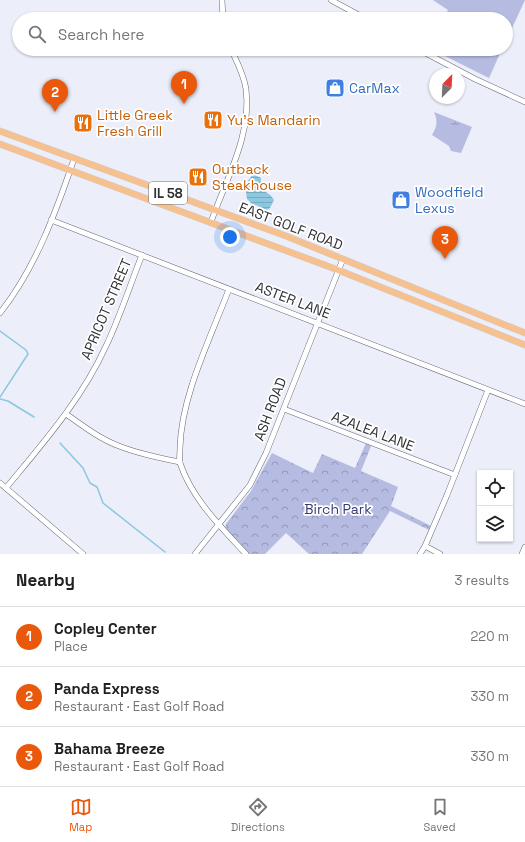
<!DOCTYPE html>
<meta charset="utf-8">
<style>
:root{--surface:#fff;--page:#f2f2f2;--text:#202124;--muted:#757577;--line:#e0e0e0;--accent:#ea580c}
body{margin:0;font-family:"Space Grotesk",sans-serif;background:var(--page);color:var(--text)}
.controls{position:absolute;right:12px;bottom:12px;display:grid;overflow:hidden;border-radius:0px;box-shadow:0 1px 3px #0004}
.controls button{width:36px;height:36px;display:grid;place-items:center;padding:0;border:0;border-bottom:1px solid var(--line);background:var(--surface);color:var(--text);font:20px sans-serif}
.compass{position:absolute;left:429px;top:68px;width:36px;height:36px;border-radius:50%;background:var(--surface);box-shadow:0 1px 3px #0004;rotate:24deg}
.you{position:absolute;left:230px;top:237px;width:14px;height:14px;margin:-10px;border:3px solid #fff;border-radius:50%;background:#1a73e8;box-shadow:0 0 0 6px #1a73e833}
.badge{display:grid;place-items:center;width:26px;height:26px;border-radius:50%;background:var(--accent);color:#fff;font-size:13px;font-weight:700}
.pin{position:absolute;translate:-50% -33px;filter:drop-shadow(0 1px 2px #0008)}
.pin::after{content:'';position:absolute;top:21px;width:14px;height:12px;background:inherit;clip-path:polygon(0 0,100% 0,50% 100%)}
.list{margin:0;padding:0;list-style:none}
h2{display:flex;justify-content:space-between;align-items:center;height:52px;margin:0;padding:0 16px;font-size:17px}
h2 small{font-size:13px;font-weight:400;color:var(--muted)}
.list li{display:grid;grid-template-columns:26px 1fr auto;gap:12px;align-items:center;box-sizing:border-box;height:60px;padding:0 16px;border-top:1px solid var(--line)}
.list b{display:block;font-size:15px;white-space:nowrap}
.list p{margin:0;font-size:13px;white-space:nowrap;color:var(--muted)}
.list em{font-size:13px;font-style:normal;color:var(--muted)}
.icon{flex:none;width:22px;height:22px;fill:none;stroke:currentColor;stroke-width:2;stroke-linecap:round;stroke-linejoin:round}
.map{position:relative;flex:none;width:525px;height:554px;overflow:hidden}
.search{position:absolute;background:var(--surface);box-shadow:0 1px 3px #0004;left:12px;right:12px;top:12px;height:44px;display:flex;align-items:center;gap:10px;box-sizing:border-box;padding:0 14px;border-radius:22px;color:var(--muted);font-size:15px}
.sheet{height:232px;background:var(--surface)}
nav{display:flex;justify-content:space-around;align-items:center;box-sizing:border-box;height:56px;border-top:1px solid var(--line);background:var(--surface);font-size:11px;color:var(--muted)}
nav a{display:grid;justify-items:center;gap:2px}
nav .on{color:var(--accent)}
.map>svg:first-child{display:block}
.green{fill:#b6bbe1}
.wetland{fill:url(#wetland-marsh)}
.park{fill:url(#park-crowns)}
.water{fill:url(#water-rules)}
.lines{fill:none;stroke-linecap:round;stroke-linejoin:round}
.stream{stroke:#8bc7de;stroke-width:1.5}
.minor-casing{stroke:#686a74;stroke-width:6}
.major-casing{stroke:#cdcdce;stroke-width:7}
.minor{stroke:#fff;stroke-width:5}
.major{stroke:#f7c18f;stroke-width:6}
.labels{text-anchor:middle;stroke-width:3.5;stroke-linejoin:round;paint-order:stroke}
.shield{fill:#fff;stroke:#6d6e71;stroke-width:1}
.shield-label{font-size:13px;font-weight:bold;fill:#2f3034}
.shop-label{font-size:14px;fill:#366cbe;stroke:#fff;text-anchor:start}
.food-label{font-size:14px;fill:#c56008;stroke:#fff;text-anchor:start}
.street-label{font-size:14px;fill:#2f3034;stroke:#fff}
.park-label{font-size:14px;fill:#383a75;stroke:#fff}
</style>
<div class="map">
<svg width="525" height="554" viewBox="0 0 525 554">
<defs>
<pattern id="wetland-marsh" width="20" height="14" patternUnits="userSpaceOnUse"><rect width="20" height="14" fill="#b6bbe1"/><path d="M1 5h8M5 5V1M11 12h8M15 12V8" fill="none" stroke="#9498b7"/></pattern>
<pattern id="park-crowns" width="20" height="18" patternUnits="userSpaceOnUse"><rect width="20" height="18" fill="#b6bbe1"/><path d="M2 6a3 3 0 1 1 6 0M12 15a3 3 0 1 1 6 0" fill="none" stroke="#9498b7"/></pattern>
<pattern id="water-rules" width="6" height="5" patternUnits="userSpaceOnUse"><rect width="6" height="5" fill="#8bc7de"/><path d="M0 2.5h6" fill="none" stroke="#78abbf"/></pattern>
</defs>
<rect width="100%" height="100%" fill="#eceefa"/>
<g class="green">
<path d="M433,0H525L506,41V19H443L448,10Z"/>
<path d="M431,49H502L489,78Z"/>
<path d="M434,112L472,127L461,153L451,151L449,146L432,135C437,127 438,121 434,112Z"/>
</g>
<path class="wetland" d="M451,120L459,123L460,127L456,134L451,132L448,121Z"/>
<path class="park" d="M366,443L371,446L361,471L398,487L391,506L431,526L429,530L390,511L362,554H309L286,533L265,554H248L225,530L226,524L251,491L272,453L313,473L322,454L355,468Z"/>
<path class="water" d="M253,174L261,178C260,195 268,189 274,200L270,208L267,210L251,203L247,199L245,185Z"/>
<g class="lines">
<g class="stream">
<path d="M0,331L26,350L28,354L0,397"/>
<path d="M0,399L8,401L34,417"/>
<path d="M60,443L83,468L90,483L97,487L103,503L165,552"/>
</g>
<defs>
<g id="minor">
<path d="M222,0L223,19"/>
<path d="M331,0L366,19"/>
<path d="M418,49L475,79L525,102"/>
<path d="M51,220L525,404"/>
<path d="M211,222C226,179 252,135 246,89C244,75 237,62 231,49"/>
<path d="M229,289C211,337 181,396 180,448C180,453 179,459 180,463C192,499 221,527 246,554"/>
<path d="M0,313C35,269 56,212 74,159"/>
<path d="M284,409L455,475"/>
<path d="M66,414C83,426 100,439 119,446C139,454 159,458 180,462"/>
<path d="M0,483L83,554"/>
<path d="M6,488C43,443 82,399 106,346C120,317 130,285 142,255"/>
<path d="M425,546L440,554"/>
<path d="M195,554L250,485L266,453L343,259"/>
<path d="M420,554L425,546L447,495L488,390"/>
<path d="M522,554L525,547"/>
</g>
<g id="major">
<path d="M0,131L286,236L525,333"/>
<path d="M0,144L338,270L525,345"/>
</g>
</defs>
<use href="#minor" class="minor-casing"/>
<use href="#major" class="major-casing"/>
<use href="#minor" class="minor"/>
<use href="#major" class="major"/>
</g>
<defs>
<symbol id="shop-square" viewBox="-11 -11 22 22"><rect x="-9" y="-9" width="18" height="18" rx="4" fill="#3f7fe0" stroke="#fff"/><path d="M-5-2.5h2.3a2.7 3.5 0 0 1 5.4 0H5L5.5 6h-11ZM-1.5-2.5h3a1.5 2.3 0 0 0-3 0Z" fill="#fff"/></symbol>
<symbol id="restaurant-square" viewBox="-11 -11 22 22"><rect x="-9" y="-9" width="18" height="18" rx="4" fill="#e8710a" stroke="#fff"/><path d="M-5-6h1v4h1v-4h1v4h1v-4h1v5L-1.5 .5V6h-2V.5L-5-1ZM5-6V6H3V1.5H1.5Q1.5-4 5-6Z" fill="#fff"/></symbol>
</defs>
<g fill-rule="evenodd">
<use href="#shop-square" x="324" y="77" width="22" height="22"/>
<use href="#restaurant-square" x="202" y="109" width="22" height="22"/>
<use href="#restaurant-square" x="72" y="112" width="22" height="22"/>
<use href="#restaurant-square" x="187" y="166" width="22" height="22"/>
<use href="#shop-square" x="390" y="189" width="22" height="22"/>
</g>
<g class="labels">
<rect class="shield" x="149" y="182" width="38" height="22" rx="3"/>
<g class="shield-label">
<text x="168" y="198">IL 58</text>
</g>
<g class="shop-label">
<text x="349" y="93">CarMax</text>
<text x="415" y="197">Woodfield<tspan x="415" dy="16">Lexus</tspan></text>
</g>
<g class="food-label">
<text x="97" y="120">Little Greek<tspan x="97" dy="16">Fresh Grill</tspan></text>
<text x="227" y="125">Yu's Mandarin</text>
<text x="212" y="174">Outback<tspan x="212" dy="16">Steakhouse</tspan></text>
</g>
<g class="street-label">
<text transform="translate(291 226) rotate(21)" y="5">EAST GOLF ROAD</text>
<text transform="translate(293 300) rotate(21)" y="5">ASTER LANE</text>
<text transform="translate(106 309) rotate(-67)" y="5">APRICOT STREET</text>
<text transform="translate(270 409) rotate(-69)" y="5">ASH ROAD</text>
<text transform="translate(373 431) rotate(21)" y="5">AZALEA LANE</text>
</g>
<g class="park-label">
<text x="338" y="514">Birch Park</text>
</g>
</g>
</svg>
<div class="controls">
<button><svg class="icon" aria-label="locate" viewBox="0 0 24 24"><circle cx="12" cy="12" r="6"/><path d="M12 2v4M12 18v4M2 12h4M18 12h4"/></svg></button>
<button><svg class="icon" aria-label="layers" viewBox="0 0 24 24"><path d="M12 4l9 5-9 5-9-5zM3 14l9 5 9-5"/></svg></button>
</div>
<svg class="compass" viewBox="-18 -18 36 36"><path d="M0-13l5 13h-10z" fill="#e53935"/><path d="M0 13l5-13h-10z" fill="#757577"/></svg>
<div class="you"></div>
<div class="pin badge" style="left:184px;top:104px">1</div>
<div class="pin badge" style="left:55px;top:112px">2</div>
<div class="pin badge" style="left:445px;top:259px">3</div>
<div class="search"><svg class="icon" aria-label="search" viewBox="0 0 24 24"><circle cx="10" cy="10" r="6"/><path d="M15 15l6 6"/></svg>Search here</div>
</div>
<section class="sheet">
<h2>Nearby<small>3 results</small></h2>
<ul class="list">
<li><span class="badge">1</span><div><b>Copley Center</b><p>Place</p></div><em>220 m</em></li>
<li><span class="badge">2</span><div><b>Panda Express</b><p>Restaurant · East Golf Road</p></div><em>330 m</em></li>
<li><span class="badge">3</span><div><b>Bahama Breeze</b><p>Restaurant · East Golf Road</p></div><em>330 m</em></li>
</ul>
</section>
<nav>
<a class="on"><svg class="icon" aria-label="map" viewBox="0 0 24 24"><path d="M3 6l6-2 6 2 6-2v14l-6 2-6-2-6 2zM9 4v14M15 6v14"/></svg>Map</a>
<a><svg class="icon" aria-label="directions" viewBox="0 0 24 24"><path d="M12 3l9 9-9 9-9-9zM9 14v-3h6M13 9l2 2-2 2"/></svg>Directions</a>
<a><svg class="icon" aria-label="saved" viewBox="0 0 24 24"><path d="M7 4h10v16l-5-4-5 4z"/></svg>Saved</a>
</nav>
